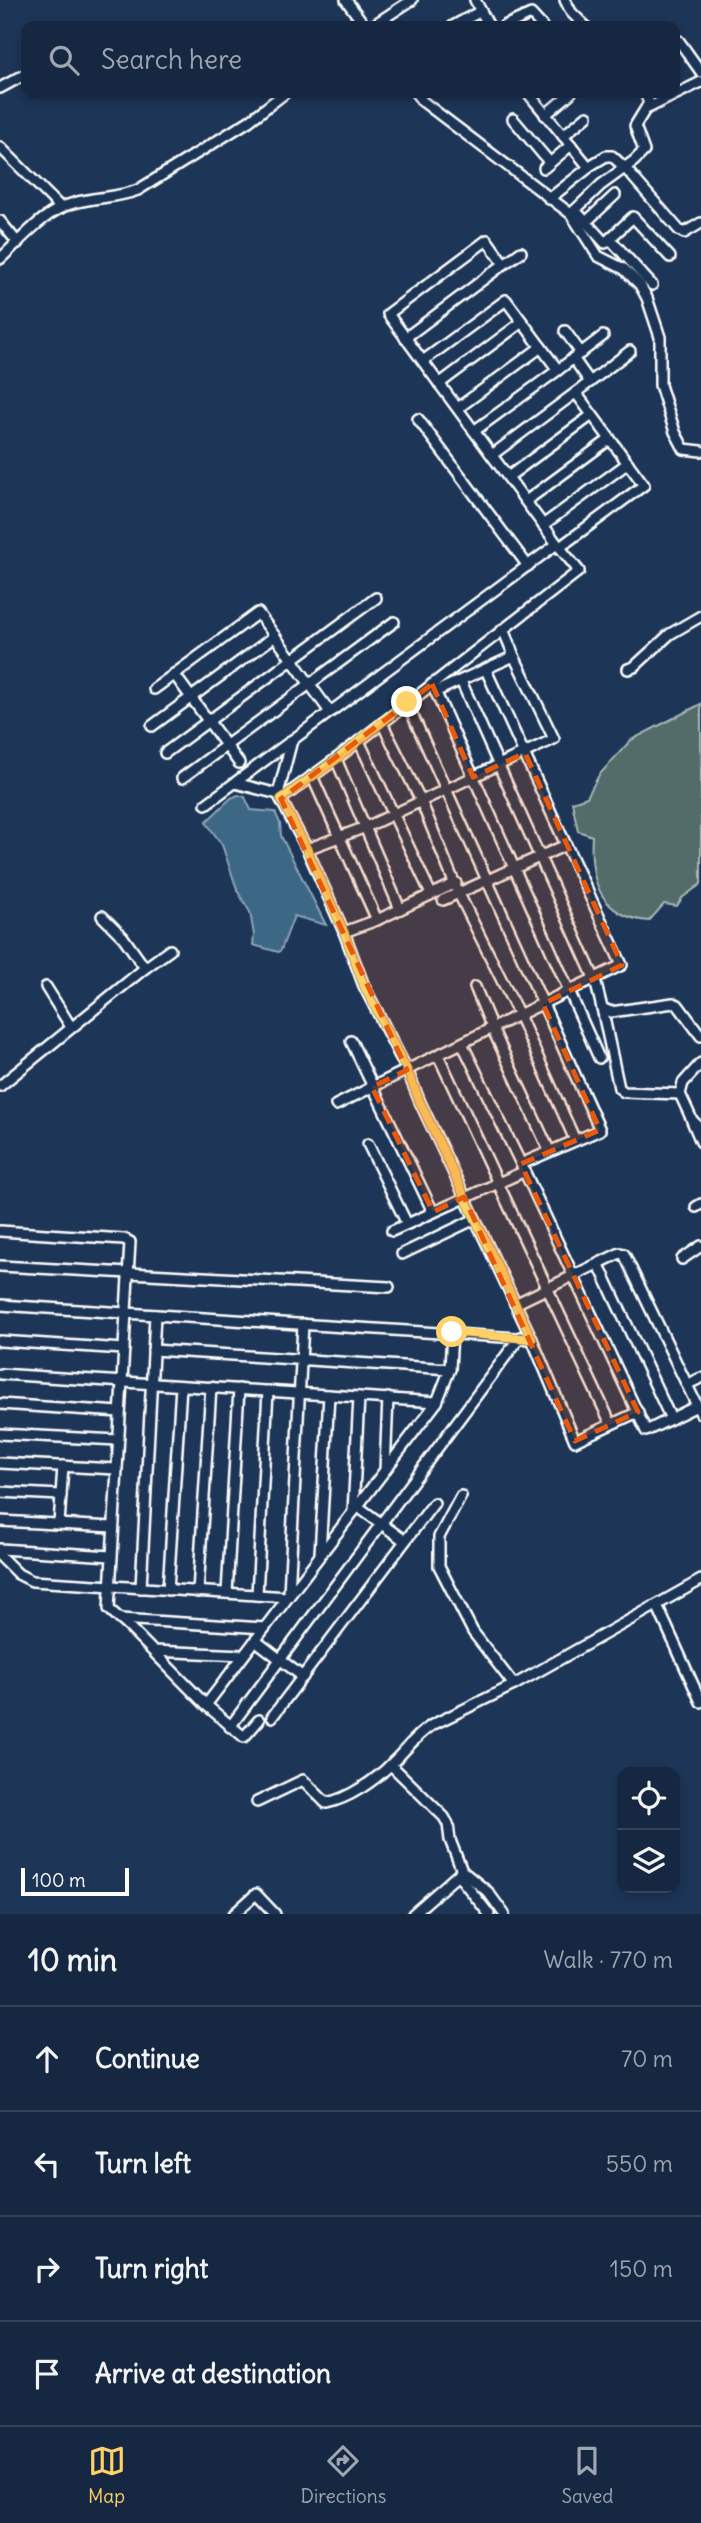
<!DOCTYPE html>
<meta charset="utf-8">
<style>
:root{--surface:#162841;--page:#1f3048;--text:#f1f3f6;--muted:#9ea6b1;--line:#35445a;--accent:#ffd166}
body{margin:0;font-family:Delius,sans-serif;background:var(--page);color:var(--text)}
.controls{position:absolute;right:21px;bottom:21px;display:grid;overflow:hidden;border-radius:14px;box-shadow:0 4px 10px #0003}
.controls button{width:63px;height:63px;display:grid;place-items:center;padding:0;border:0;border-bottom:2px solid var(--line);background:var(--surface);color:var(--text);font:35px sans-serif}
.scale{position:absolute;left:21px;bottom:18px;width:108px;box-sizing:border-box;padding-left:7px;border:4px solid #fff;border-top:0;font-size:19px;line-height:24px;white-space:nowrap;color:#fff;-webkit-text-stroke:5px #1d3557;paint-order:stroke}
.stop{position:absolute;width:21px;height:21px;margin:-16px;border:5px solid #ffd166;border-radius:50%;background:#fff}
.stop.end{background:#ffd166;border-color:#fff;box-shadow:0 2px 7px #0008}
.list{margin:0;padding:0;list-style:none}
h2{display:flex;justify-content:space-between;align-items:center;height:91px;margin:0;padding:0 28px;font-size:30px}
h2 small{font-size:23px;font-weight:400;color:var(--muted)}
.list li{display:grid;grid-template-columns:46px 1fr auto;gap:21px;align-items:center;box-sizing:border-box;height:105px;padding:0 28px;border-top:2px solid var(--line)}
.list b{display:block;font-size:26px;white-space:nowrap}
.list em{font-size:23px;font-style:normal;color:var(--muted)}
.icon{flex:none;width:38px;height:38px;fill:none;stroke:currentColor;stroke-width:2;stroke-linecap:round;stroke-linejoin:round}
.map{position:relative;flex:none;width:701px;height:1914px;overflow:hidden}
.search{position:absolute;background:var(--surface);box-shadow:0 4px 10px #0003;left:21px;right:21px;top:21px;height:77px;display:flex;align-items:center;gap:18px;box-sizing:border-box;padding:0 24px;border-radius:14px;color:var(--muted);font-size:26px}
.sheet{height:511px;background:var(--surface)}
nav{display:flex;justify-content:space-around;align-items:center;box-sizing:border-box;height:98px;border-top:2px solid var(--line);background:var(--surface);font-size:19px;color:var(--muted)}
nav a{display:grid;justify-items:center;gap:4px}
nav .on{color:var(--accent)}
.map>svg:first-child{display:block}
.green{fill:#536c69;stroke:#a9b6b4;stroke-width:2}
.water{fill:#3e6885;stroke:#8ba4b6;stroke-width:2}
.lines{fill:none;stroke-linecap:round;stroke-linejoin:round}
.minor-casing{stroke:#fff;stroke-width:14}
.minor{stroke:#1d3557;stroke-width:9}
.route{stroke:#ffd166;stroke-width:9}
.marked{fill:#e8590c;fill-opacity:0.2;stroke:#e8590c;stroke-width:5;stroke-dasharray:14 9;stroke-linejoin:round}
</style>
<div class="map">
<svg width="701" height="1914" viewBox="0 0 701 1914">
<rect width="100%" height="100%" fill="#1d3557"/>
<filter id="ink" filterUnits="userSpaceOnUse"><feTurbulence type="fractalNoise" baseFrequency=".0143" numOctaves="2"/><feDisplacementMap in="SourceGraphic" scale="14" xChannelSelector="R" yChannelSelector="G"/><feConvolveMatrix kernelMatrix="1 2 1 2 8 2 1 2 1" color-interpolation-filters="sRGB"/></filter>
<g filter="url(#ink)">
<path class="green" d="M701,704V884L682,898L677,906L664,904L649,921C600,917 589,880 592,836L578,831L572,802L587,797L599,775L631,740Z"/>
<path class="water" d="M238,795L245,797L251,810L275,812L280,823L281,836L326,925L294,916L281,950L278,952L253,945L254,935L250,912L238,892L222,845L206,822L231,798Z"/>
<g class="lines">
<defs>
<g id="minor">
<path d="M346,0L365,26"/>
<path d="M475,0L489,26"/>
<path d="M565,0L571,12L585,26"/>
<path d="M372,26L412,0"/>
<path d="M453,26L481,11"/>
<path d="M504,26L531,14L542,26"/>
<path d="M679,41L701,72"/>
<path d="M0,88L26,74"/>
<path d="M416,93L422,101L571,214L598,256L624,269L640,285L647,298L660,337V385L675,432L684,449L701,451"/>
<path d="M528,93L588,166L587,169L549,199"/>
<path d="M646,109L701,82"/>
<path d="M545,115L571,93"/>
<path d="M513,119L550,163"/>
<path d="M563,136L587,116"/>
<path d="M0,147L61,208"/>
<path d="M588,167L606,156H612L625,168L679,230L684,233L701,223"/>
<path d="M544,168L571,145"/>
<path d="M575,210L605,243L633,217L670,257"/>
<path d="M571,214L601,185L634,161L644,151L635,126L649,103L645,93"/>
<path d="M0,221L18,243"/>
<path d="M586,222L615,195"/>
<path d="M610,239L652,285"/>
<path d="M0,259C21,240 45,210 74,203C95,197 117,198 138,190L249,121L285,93"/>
<path d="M504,264L521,252"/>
<path d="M565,331L581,353"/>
<path d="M423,361L506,300L558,370L474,431"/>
<path d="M558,370L603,336"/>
<path d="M590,382L630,351"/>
<path d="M439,384L522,322"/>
<path d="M458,408L541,347"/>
<path d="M418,419L528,566"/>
<path d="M492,455L590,382L573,358"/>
<path d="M508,477L592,415"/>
<path d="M526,501L610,439"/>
<path d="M543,525L628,463"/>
<path d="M560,547L644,485L576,393"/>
<path d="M503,629L514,656"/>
<path d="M628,669L634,667L670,634L701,616"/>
<path d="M486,670L566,845"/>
<path d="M174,674L239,763"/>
<path d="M461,681L595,980L602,1008L611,1012L673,1003L678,1005L701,1036"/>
<path d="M432,684L599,1058"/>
<path d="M154,689L258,613L330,712"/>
<path d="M407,703L600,1130L521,1164"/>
<path d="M382,723L421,801L458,892L519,1015L575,1140"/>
<path d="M152,726L275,636"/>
<path d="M359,741L431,894"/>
<path d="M165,753L376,598"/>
<path d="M336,759L400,909"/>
<path d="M312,776L377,920"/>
<path d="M182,778L394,622"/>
<path d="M235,783L278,794L292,740"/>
<path d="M278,794L307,849L344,932L364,986L407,1070L420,1102L532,1339L575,1441L638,1412"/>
<path d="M281,799L336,759L579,571L557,544"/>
<path d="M206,804L557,544C501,467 444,391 388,314L487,240L504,264L405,338"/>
<path d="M307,849L366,827L554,739L514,656L435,692"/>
<path d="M443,900L566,845L622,965L492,1028L475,987"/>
<path d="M102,916L123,937L145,968"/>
<path d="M344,932L377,920L456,883"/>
<path d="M46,987L71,1027"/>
<path d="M602,1008L619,1088L624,1092L680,1094"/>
<path d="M351,1041L433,1212"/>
<path d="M462,1043L521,1164L646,1431L697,1406"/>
<path d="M438,1055L611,1424"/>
<path d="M701,1063L683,1083L680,1094L692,1120L701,1129"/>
<path d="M0,1086L145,968L170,950"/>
<path d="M336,1105L492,1028L549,1150"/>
<path d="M692,1121L701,1142"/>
<path d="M368,1144L407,1224"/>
<path d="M696,1207L701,1204"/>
<path d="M0,1231L124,1239L130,1242L109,1609L130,1628L206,1705L244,1737L259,1720"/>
<path d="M392,1231L525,1171"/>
<path d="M402,1254L475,1219"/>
<path d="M682,1259L701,1246"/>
<path d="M599,1265L671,1419"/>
<path d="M0,1266L389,1287"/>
<path d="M515,1304L620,1253L624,1254L701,1414"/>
<path d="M0,1305L532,1339"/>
<path d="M0,1341L124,1349"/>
<path d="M153,1350L450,1369"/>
<path d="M0,1374L437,1402"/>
<path d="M688,1384L701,1378"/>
<path d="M0,1404L120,1412"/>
<path d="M0,1434L118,1440"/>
<path d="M0,1463L116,1469"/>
<path d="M385,1470L388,1398"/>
<path d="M0,1492L61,1495"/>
<path d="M461,1496L439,1537V1566L473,1632L514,1685"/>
<path d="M357,1506L405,1541"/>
<path d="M353,1512L359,1397"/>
<path d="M0,1521L113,1527"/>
<path d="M59,1524L63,1466"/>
<path d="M0,1549L111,1556"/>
<path d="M320,1554L329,1395"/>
<path d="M0,1556L18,1574L32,1581L288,1597"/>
<path d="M141,1588L155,1315"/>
<path d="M168,1590L181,1386"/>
<path d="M198,1592L211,1387"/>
<path d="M227,1593L239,1389"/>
<path d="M289,1594L303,1324"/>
<path d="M257,1595L268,1391"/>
<path d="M657,1605L701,1702"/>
<path d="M120,1619L265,1628"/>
<path d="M255,1640L303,1677"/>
<path d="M153,1651L243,1655"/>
<path d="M206,1705L437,1402L450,1369L452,1332"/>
<path d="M272,1717L434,1503"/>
<path d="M230,1727L520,1337"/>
<path d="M391,1765L444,1817L448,1824L450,1840L462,1871L488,1892L504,1914"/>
<path d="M257,1802L303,1780L326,1803C348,1799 376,1780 392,1763C406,1750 415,1736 432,1725L514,1685L701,1580"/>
<path d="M458,1875L489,1914"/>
<path d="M234,1914L256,1894L275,1914"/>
<path d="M413,1914L462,1871"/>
</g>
</defs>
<use href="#minor" class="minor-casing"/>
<use href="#minor" class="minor"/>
</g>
</g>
<g class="lines" filter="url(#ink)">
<path class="route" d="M407,702L337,759L281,799L307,849L344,932L364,986L407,1070L420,1102L532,1339L452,1332"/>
</g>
<path class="marked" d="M432,684L473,777L525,753L622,965L543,1004L600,1130L521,1164L638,1412L575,1441L464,1197L433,1212L372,1087L407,1070L281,799Z"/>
</svg>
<div class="controls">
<button><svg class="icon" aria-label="locate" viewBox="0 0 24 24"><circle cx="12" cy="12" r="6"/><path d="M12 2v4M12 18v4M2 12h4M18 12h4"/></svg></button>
<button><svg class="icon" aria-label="layers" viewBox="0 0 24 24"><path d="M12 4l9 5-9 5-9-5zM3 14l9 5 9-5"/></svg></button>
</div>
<div class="scale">100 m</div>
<div class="stop" style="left:452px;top:1332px"></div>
<div class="stop end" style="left:407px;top:702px"></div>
<div class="search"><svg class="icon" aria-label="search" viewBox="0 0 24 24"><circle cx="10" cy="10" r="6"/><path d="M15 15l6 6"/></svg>Search here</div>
</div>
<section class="sheet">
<h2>10 min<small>Walk · 770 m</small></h2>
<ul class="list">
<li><svg class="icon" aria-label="ahead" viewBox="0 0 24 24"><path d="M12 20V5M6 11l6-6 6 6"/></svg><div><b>Continue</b></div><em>70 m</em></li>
<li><svg class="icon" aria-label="left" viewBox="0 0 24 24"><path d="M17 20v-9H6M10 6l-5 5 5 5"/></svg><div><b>Turn left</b></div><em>550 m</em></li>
<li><svg class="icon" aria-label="right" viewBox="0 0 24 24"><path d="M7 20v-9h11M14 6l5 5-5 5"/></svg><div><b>Turn right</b></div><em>150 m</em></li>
<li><svg class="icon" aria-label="arrive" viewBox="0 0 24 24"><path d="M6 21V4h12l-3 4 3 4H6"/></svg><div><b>Arrive at destination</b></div></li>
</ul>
</section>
<nav>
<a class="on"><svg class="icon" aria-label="map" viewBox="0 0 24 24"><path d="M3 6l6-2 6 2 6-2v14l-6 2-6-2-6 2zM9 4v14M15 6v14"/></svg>Map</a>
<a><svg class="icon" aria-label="directions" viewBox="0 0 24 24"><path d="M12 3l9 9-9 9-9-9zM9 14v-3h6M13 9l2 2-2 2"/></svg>Directions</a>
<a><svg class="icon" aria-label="saved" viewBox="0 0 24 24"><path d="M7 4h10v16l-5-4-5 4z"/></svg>Saved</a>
</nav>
